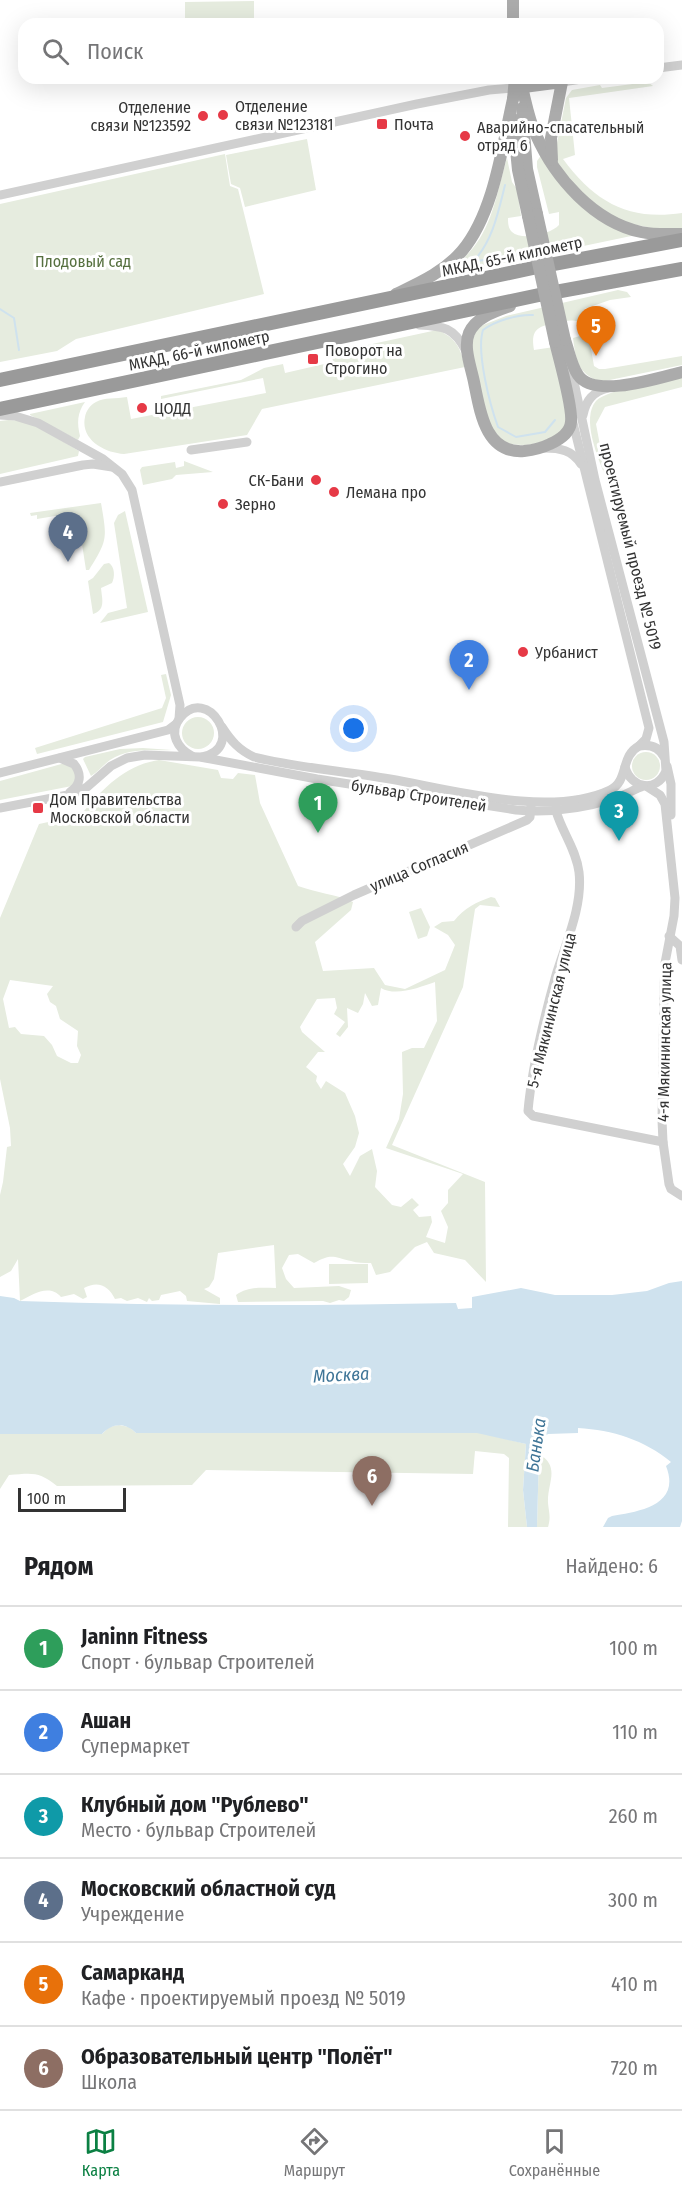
<!DOCTYPE html>
<html lang="ru">
<meta charset="utf-8">
<style>
:root{--surface:#fff;--page:#f2f2f2;--text:#202124;--muted:#757577;--line:#e0e0e0;--accent:#0b8043}
body{margin:0;font-family:"Fira Sans Condensed",sans-serif;background:var(--page);color:var(--text)}
.scale{position:absolute;left:18px;bottom:15px;width:108px;box-sizing:border-box;padding-left:6px;border:3px solid #333;border-top:0;font-size:16px;line-height:21px;white-space:nowrap;color:#333;-webkit-text-stroke:4px #fff;paint-order:stroke}
.you{position:absolute;left:354px;top:729px;width:21px;height:21px;margin:-15px;border:4px solid #fff;border-radius:50%;background:#1a73e8;box-shadow:0 0 0 9px #1a73e833}
.badge{display:grid;place-items:center;width:39px;height:39px;border-radius:50%;background:var(--accent);color:#fff;font-size:20px;font-weight:700}
.pin{position:absolute;translate:-50% -50px;filter:drop-shadow(0 2px 3px #0008)}
.pin::after{content:'';position:absolute;top:32px;width:21px;height:18px;background:inherit;clip-path:polygon(0 0,100% 0,50% 100%)}
.list{margin:0;padding:0;list-style:none}
h2{display:flex;justify-content:space-between;align-items:center;height:78px;margin:0;padding:0 24px;font-size:26px}
h2 small{font-size:20px;font-weight:400;color:var(--muted)}
.list li{display:grid;grid-template-columns:39px 1fr auto;gap:18px;align-items:center;box-sizing:border-box;height:84px;padding:0 24px;border-top:2px solid var(--line)}
.list b{display:block;font-size:22px;white-space:nowrap}
.list p{margin:0;font-size:20px;white-space:nowrap;color:var(--muted)}
.list em{font-size:20px;font-style:normal;color:var(--muted)}
.icon{flex:none;width:33px;height:33px;fill:none;stroke:currentColor;stroke-width:2;stroke-linecap:round;stroke-linejoin:round}
.map{position:relative;flex:none;width:682px;height:1527px;overflow:hidden}
.search{position:absolute;background:var(--surface);box-shadow:0 6px 24px #0002;left:18px;right:18px;top:18px;height:66px;display:flex;align-items:center;gap:15px;box-sizing:border-box;padding:0 21px;border-radius:18px;color:var(--muted);font-size:22px}
.sheet{height:582px;background:var(--surface)}
nav{display:flex;justify-content:space-around;align-items:center;box-sizing:border-box;height:84px;border-top:2px solid var(--line);background:var(--surface);font-size:16px;color:var(--muted)}
nav a{display:grid;justify-items:center;gap:3px}
nav .on{color:var(--accent)}
.map>svg:first-child{display:block}
.green{fill:#e6ecdf;fill-rule:evenodd}
.water{fill:#cfe2ee}
.lines{fill:none;stroke-linecap:round;stroke-linejoin:round}
.stream{stroke:#cfe2ee;stroke-width:2}
.minor{stroke:#d0d0d0;stroke-width:9}
.major{stroke:#ababab;stroke-width:12}
.highway{stroke:#9a9a9a;stroke-width:14}
.major-bridge{stroke:#ababab;stroke-width:12}
.poi-dot{fill:#e63946;stroke:#fff;stroke-width:2}
.labels{text-anchor:middle;stroke-width:6;stroke-linejoin:round;paint-order:stroke}
.poi-label{font-size:16px;fill:#333;stroke:#fff;text-anchor:start}
.street-label{font-size:16px;fill:#333;stroke:#fff}
.park-label{font-size:16px;fill:#56703f;stroke:#fff}
.water-label{font-size:18px;font-style:italic;fill:#3f7597;stroke:#fff}
</style>
<div class="map">
<svg width="682" height="1527" viewBox="0 0 682 1527">
<rect width="100%" height="100%" fill="#fff"/>
<g class="green">
<path d="M254,1V24H185V2Z"/>
<path d="M648,82L653,86L569,98L575,155L563,159C595,202 628,221 682,213V229H657L617,221L588,201L558,165L555,155L556,148L566,98L572,90L600,85L602,88Z"/>
<path d="M307,139L316,190L245,207L240,188L231,184L226,155Z"/>
<path d="M225,154L230,186L238,189L264,294L76,339L57,351L0,362V204Z"/>
<path d="M542,154L552,170L636,235L445,275C455,266 465,258 473,248C493,224 498,188 507,158L512,182L517,189L521,216L508,218C508,223 508,228 512,232C522,241 551,234 559,225V212L549,214L537,167V161Z"/>
<path d="M618,290L627,292L631,297L610,300L584,309L594,366L599,369H605L682,356V365L600,382C577,372 576,361 573,338L587,334L579,322C572,319 566,321 559,322C539,326 530,328 534,350L554,347L567,410L565,429C546,443 526,449 503,442L488,423L472,352V341L478,327L506,316Z"/>
<path d="M437,330C455,337 461,348 465,367L262,409L247,435L124,454C105,453 80,440 85,417C86,411 90,405 96,402C104,397 116,399 127,397L131,419L266,393L263,378L161,399V396L241,380L264,368L283,364L285,373L333,362L332,355L349,349Z"/>
<path d="M682,377V387L605,407L596,424L606,477C598,459 581,418 596,401C607,389 664,381 682,377Z"/>
<path d="M85,402C77,413 77,423 80,436L78,440L30,415V414Z"/>
<path d="M8,420L28,421L79,451L78,456L0,474V421Z"/>
<path d="M184,461L213,472L176,475L172,479L143,485L140,470L142,467L175,462L176,468L184,466Z"/>
<path d="M101,503C107,538 108,540 89,570H86L78,518L73,513L37,519V515L31,516L30,513Z"/>
<path d="M125,511L148,612L100,623L108,613L127,608L114,523L118,515Z"/>
<path d="M109,563C115,567 115,577 112,583L101,588C102,599 106,610 93,614L88,581L93,578L104,564Z"/>
<path d="M166,674L171,695L163,722L37,754L35,748L162,708L166,698L161,675Z"/>
<circle cx="198" cy="733" r="16"/>
<path d="M143,748L172,750C150,751 130,747 110,760C103,765 98,772 91,776L83,759L85,757L120,749Z"/>
<circle cx="646" cy="766" r="14"/>
<path d="M159,760L218,770L221,778L233,779L238,773L255,775L260,803L298,886C317,893 335,894 353,902L351,910L315,942L323,971L374,968L385,985L405,989L445,970L455,945L448,935L434,927L442,922L454,921C464,908 477,902 491,897L495,898L500,907L480,905L475,909L463,987L392,1145L485,1182L486,1282L465,1260L434,1253L427,1242L415,1247L390,1272L376,1275L371,1263C364,1263 357,1263 351,1261C333,1257 332,1253 314,1263L298,1254L289,1255L282,1268L286,1279L294,1288L339,1286L351,1290L349,1297L344,1301L339,1300L330,1303L323,1301L238,1302L236,1295C249,1286 261,1288 276,1288L274,1245L218,1253L214,1279L209,1287L204,1289L220,1298V1304L187,1301L186,1296L180,1291L161,1295L159,1300L152,1301L149,1298L147,1302L138,1298L127,1301L121,1298L115,1299C109,1286 98,1280 84,1288L87,1297L83,1299L74,1294L61,1297C49,1283 32,1295 20,1301L18,1259L11,1271L0,1277V1195L3,1182L7,1147L11,1146L10,1128L0,1079V918L39,824L81,815C102,789 125,765 159,760ZM10,980L53,986L47,994L50,1002L56,1006L60,1019L78,1031L77,1046L81,1055L78,1063H71L57,1056L52,1045L44,1036L21,1034L15,1027L9,1028L3,999ZM435,982L437,1021L424,1048H412L402,1052L403,1094L399,1119L386,1148L463,1174L448,1190V1203L441,1211L448,1227L445,1243L426,1237L432,1222L431,1216L419,1217L413,1210L419,1205L412,1198L401,1207L392,1205L375,1187L377,1171L372,1149L360,1156L350,1176L343,1164L355,1147L359,1133L355,1116L345,1093L326,1081L321,1089L316,1081L317,1076L306,1067L318,1052H325L302,1032L300,1027L317,999L335,998L337,1008L334,1014L345,1022L336,1034L340,1037L348,1027L347,1008L358,1013L363,1004L365,993L372,1006L378,1005L381,988C396,997 420,987 435,982Z"/>
<path d="M65,763L70,764L77,775L72,786L0,800V781Z"/>
<path d="M421,908L430,927L427,936L418,939L409,912Z"/>
<path d="M329,1264H368V1283L329,1284Z"/>
<path d="M119,1425L129,1427L136,1433L477,1432L526,1444L523,1490L527,1527H508L509,1458L504,1454L475,1451L473,1474L206,1470L192,1485L57,1486C39,1471 32,1473 9,1475L0,1489V1434H102L109,1427Z"/>
<path d="M539,1454C561,1467 547,1483 548,1503C549,1513 551,1517 548,1527H537Z"/>
</g>
<path class="water" d="M682,1281V1521L680,1527H603L608,1518L612,1516C637,1512 682,1506 666,1466L671,1462C644,1440 613,1430 578,1428V1433L548,1434L542,1438L539,1454L537,1527H527L523,1490L526,1444L477,1433H136C125,1422 112,1423 102,1434H0V1296L14,1298L20,1301C165,1306 310,1306 456,1303L458,1309L472,1308V1297L521,1288L555,1295H612L647,1291L669,1283Z"/>
<g class="lines">
<g class="stream">
<path d="M505,185C498,213 493,240 473,262L521,253"/>
<path d="M0,309L14,318L19,350"/>
<path d="M533,315C518,314 495,321 483,330C476,352 490,405 498,427L516,437L545,432L555,420"/>
</g>
<g class="minor">
<path d="M658,68L682,65"/>
<path d="M562,82L588,78"/>
<path d="M0,195L417,104L489,90L514,88"/>
<path d="M419,325C443,326 454,327 466,351"/>
<path d="M571,368L595,480L664,742L666,771C657,793 631,789 625,767"/>
<path d="M0,415L15,416L38,423L103,459L122,474L132,490L180,705L179,719"/>
<path d="M583,415C586,400 593,392 608,388"/>
<path d="M572,419L649,728L646,739L639,746"/>
<path d="M544,448C560,448 572,450 581,464"/>
<path d="M191,450L247,442"/>
<path d="M0,482L83,465L93,464L112,467"/>
<path d="M222,727C231,741 239,750 254,757C299,768 345,771 390,779C452,790 551,818 610,790C629,781 620,756 639,746C650,744 659,747 664,757"/>
<path d="M192,756C178,749 168,733 180,718C207,683 248,748 202,757"/>
<path d="M60,758L74,764C82,774 81,785 70,792"/>
<path d="M667,766L671,784V815"/>
<path d="M0,773L168,730L176,724"/>
<path d="M646,786L660,795L665,804L675,898L674,916L665,963L664,991L662,1120L663,1142L669,1184L671,1189L682,1196"/>
<path d="M0,808L73,794L87,787L111,766L127,758L145,755L200,757L317,779L516,810C549,813 581,809 613,799C623,796 633,790 643,786"/>
<path d="M556,811C562,832 576,849 579,872C583,906 566,942 556,975C544,1018 532,1066 528,1111L533,1116L663,1142"/>
<path d="M296,927L302,921L354,895L527,820L530,817L531,806"/>
<path d="M669,936L680,946L682,960"/>
</g>
<g class="major">
<path d="M513,0V24"/>
<path d="M522,87C526,103 529,120 536,135C555,178 594,222 641,232C654,235 668,234 682,234"/>
<path d="M516,88L562,82L551,138L552,160"/>
<path d="M513,99L515,78"/>
<path d="M522,108L527,169L537,214"/>
<path d="M513,119L518,170L528,216"/>
<path d="M396,294C419,283 444,272 462,251C494,213 502,147 513,99"/>
<path d="M510,306C496,311 476,317 469,333C463,347 471,367 474,382C480,411 485,454 524,451C533,450 542,448 550,444C559,440 570,433 571,422C573,407 559,359 555,342"/>
<path d="M565,340C569,351 571,365 578,375C594,399 658,378 682,372"/>
</g>
<g class="highway">
<path d="M0,380L533,268L682,240"/>
<path d="M0,409L539,295L682,269"/>
</g>
<g class="major-bridge">
<path d="M537,214L565,340"/>
<path d="M528,216L555,342"/>
</g>
</g>
<g class="poi-dot">
<circle cx="223" cy="115" r="6"/>
<circle cx="203" cy="116" r="6"/>
<rect x="376" y="118" width="12" height="12" rx="3"/>
<circle cx="465" cy="136" r="6"/>
<rect x="307" y="353" width="12" height="12" rx="3"/>
<circle cx="142" cy="408" r="6"/>
<circle cx="316" cy="480" r="6"/>
<circle cx="334" cy="492" r="6"/>
<circle cx="223" cy="504" r="6"/>
<circle cx="523" cy="652" r="6"/>
<rect x="32" y="802" width="12" height="12" rx="3"/>
</g>
<g class="labels">
<g class="poi-label">
<text x="235" y="112">Отделение<tspan x="235" dy="18">связи №123181</tspan></text>
<text x="191" y="113" text-anchor="end">Отделение<tspan x="191" dy="18">связи №123592</tspan></text>
<text x="394" y="130">Почта</text>
<text x="477" y="133">Аварийно-спасательный<tspan x="477" dy="18">отряд 6</tspan></text>
<text x="325" y="356">Поворот на<tspan x="325" dy="18">Строгино</tspan></text>
<text x="154" y="414">ЦОДД</text>
<text x="304" y="486" text-anchor="end">СК-Бани</text>
<text x="346" y="498">Лемана про</text>
<text x="235" y="510">Зерно</text>
<text x="535" y="658">Урбанист</text>
<text x="50" y="805">Дом Правительства<tspan x="50" dy="18">Московской области</tspan></text>
</g>
<g class="street-label">
<text transform="translate(512 256) rotate(-12)" y="6">МКАД, 65-й километр</text>
<text transform="translate(199 350) rotate(-12)" y="6">МКАД, 66-й километр</text>
<text transform="translate(631 546) rotate(76)" y="6">проектируемый проезд № 5019</text>
<text transform="translate(419 795) rotate(9)" y="6">бульвар Строителей</text>
<text transform="translate(419 866) rotate(-23)" y="6">улица Согласия</text>
<text transform="translate(551 1010) rotate(-76)" y="6">5-я Мякининская улица</text>
<text transform="translate(664 1042) rotate(-89)" y="6">4-я Мякининская улица</text>
</g>
<g class="park-label">
<text x="83" y="267">Плодовый сад</text>
</g>
<g class="water-label">
<text transform="translate(341 1375) rotate(-3)" y="6">Москва</text>
<text transform="translate(536 1445) rotate(-82)" y="6">Банька</text>
</g>
</g>
</svg>
<div class="scale">100 m</div>
<div class="you"></div>
<div class="pin badge" style="left:318px;top:833px;background:#2e9e5b">1</div>
<div class="pin badge" style="left:469px;top:690px;background:#3f7fe0">2</div>
<div class="pin badge" style="left:619px;top:841px;background:#0f9aa8">3</div>
<div class="pin badge" style="left:68px;top:562px;background:#5c6f8a">4</div>
<div class="pin badge" style="left:596px;top:356px;background:#e8710a">5</div>
<div class="pin badge" style="left:372px;top:1506px;background:#8d6e63">6</div>
<div class="search"><svg class="icon" aria-label="search" viewBox="0 0 24 24"><circle cx="10" cy="10" r="6"/><path d="M15 15l6 6"/></svg>Поиск</div>
</div>
<section class="sheet">
<h2>Рядом<small>Найдено: 6</small></h2>
<ul class="list">
<li><span class="badge" style="background:#2e9e5b">1</span><div><b>Janinn Fitness</b><p>Спорт · бульвар Строителей</p></div><em>100 m</em></li>
<li><span class="badge" style="background:#3f7fe0">2</span><div><b>Ашан</b><p>Супермаркет</p></div><em>110 m</em></li>
<li><span class="badge" style="background:#0f9aa8">3</span><div><b>Клубный дом &quot;Рублево&quot;</b><p>Место · бульвар Строителей</p></div><em>260 m</em></li>
<li><span class="badge" style="background:#5c6f8a">4</span><div><b>Московский областной суд</b><p>Учреждение</p></div><em>300 m</em></li>
<li><span class="badge" style="background:#e8710a">5</span><div><b>Самарканд</b><p>Кафе · проектируемый проезд № 5019</p></div><em>410 m</em></li>
<li><span class="badge" style="background:#8d6e63">6</span><div><b>Образовательный центр &quot;Полёт&quot;</b><p>Школа</p></div><em>720 m</em></li>
</ul>
</section>
<nav>
<a class="on"><svg class="icon" aria-label="map" viewBox="0 0 24 24"><path d="M3 6l6-2 6 2 6-2v14l-6 2-6-2-6 2zM9 4v14M15 6v14"/></svg>Карта</a>
<a><svg class="icon" aria-label="directions" viewBox="0 0 24 24"><path d="M12 3l9 9-9 9-9-9zM9 14v-3h6M13 9l2 2-2 2"/></svg>Маршрут</a>
<a><svg class="icon" aria-label="saved" viewBox="0 0 24 24"><path d="M7 4h10v16l-5-4-5 4z"/></svg>Сохранённые</a>
</nav>
